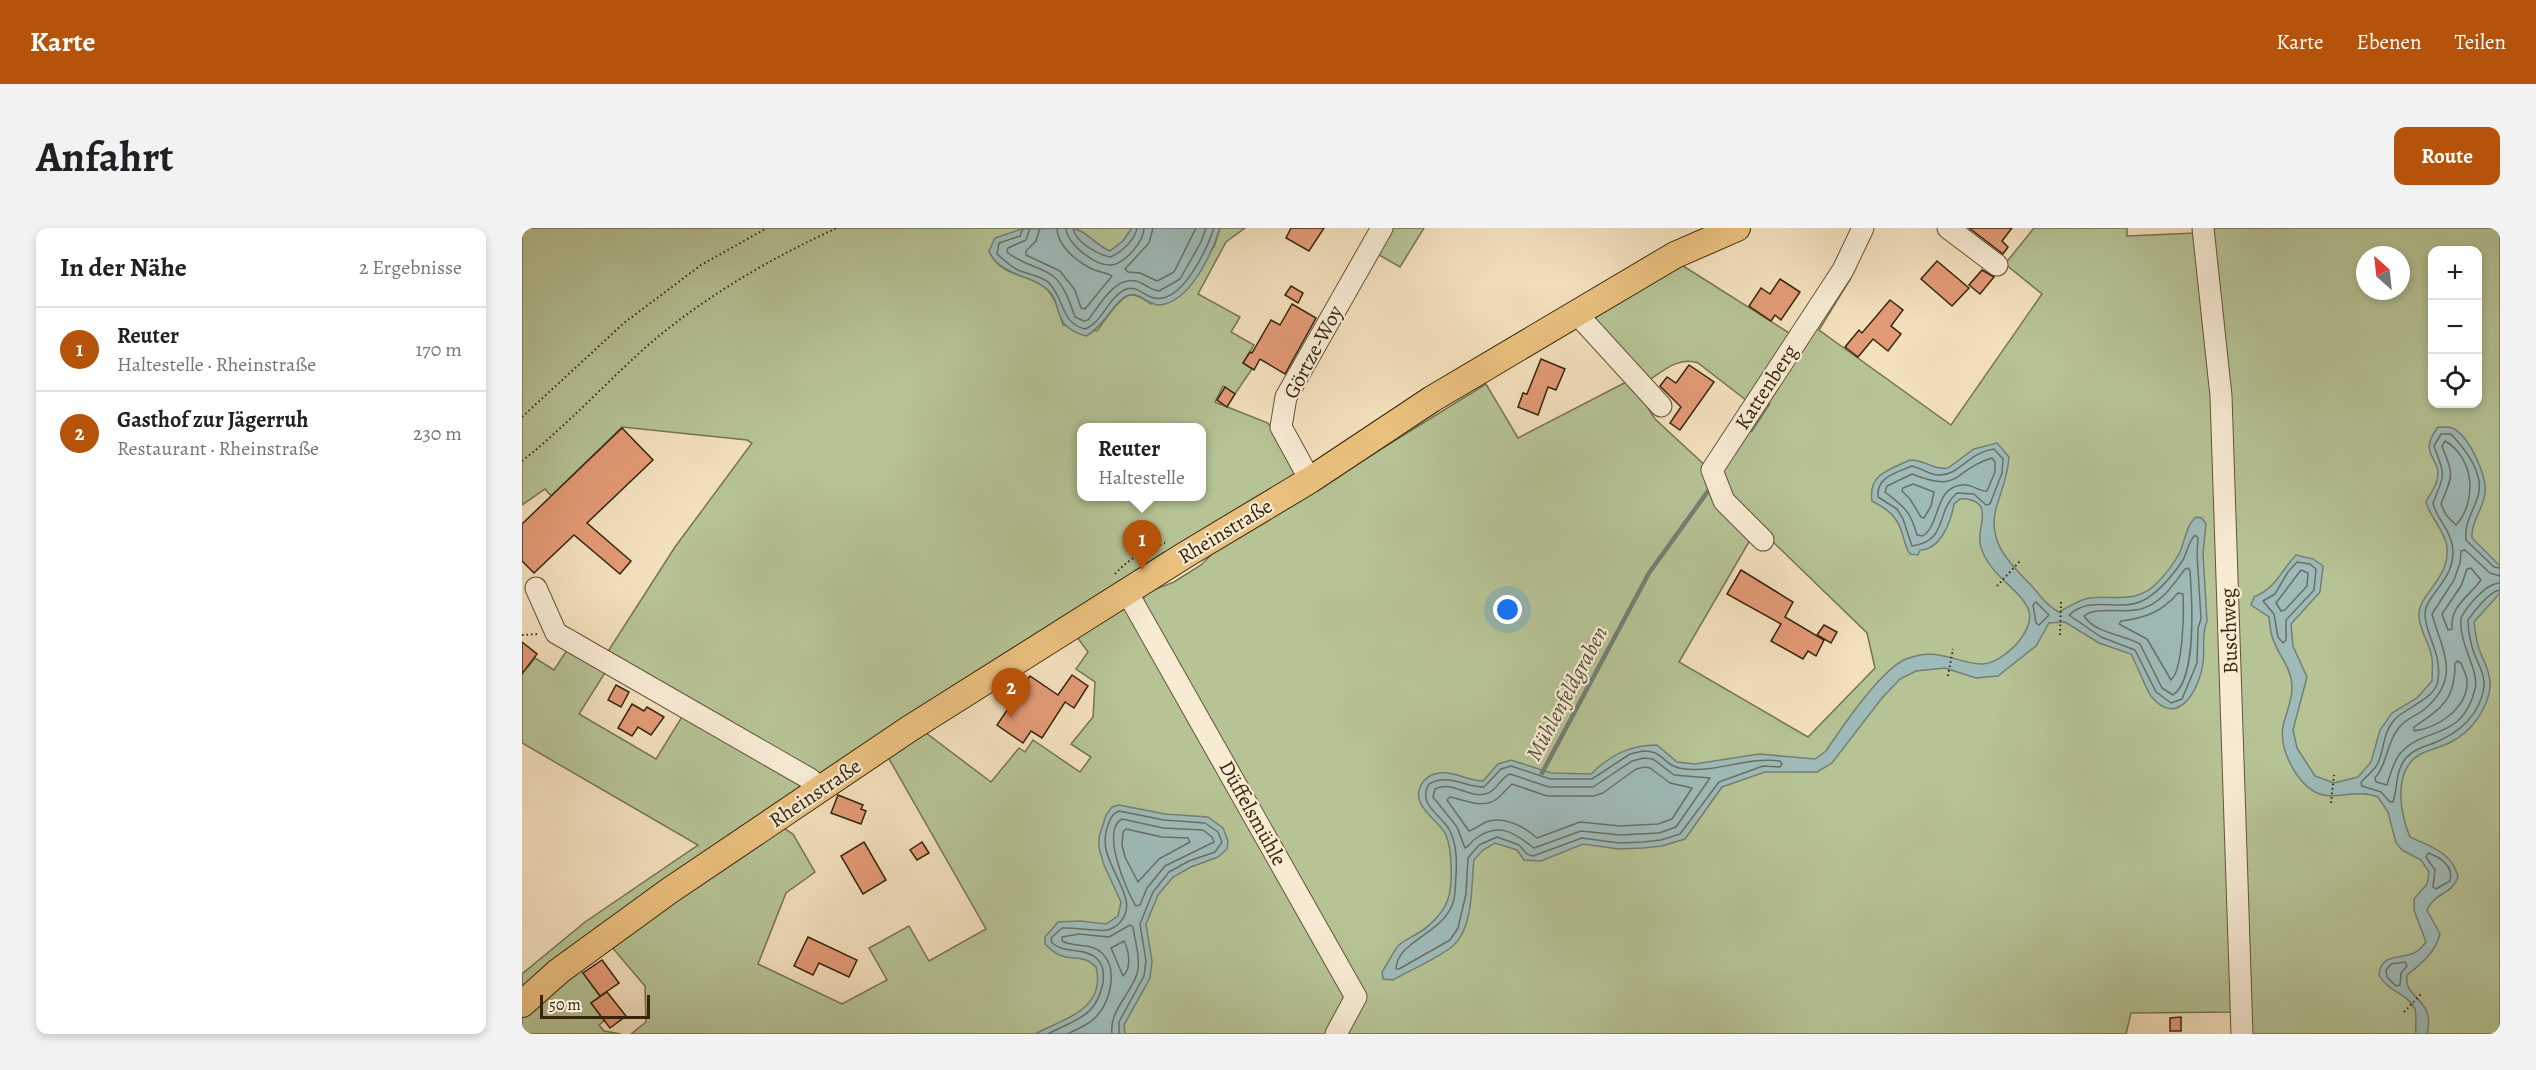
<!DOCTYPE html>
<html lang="de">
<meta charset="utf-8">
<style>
:root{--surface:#fff;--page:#f2f2f2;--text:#202124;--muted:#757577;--line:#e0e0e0;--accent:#b45309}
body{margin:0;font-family:Alegreya,serif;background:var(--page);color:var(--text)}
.controls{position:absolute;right:18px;top:18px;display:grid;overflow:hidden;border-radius:12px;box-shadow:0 3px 9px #0003}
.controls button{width:54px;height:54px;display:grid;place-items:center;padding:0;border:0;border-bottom:2px solid var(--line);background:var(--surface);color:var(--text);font:30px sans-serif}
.compass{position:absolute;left:1834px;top:18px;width:54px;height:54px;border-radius:50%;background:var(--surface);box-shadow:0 3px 9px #0003;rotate:333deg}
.scale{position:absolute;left:18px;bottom:15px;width:110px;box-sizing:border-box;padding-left:6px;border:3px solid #36250b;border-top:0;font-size:16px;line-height:21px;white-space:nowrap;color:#36250b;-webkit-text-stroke:4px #f7ebd4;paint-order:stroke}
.you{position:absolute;left:986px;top:382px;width:21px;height:21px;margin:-15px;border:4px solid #fff;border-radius:50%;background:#1a73e8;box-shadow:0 0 0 9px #1a73e833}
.badge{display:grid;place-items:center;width:39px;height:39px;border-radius:50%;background:var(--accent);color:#fff;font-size:20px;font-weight:700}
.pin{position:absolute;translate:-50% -50px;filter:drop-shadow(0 2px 3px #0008)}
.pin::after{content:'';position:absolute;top:32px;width:21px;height:18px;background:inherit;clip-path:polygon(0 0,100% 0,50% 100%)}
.popup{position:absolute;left:555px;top:195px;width:129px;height:78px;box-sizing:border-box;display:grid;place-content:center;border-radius:12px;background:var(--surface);filter:drop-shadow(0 2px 4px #0005);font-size:20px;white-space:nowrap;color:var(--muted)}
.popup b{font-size:22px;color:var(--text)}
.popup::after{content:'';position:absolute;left:50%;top:100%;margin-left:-12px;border:12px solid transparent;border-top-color:var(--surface)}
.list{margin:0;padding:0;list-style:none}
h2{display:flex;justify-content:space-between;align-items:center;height:78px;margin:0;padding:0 24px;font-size:26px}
h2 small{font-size:20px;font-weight:400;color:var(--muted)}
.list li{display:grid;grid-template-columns:39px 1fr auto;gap:18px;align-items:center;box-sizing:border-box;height:84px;padding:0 24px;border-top:2px solid var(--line)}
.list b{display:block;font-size:22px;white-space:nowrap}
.list p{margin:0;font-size:20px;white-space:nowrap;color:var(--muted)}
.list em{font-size:20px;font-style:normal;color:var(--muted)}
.icon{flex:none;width:33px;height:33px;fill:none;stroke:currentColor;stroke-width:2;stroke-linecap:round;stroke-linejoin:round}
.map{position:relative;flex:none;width:1978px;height:806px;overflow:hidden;border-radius:12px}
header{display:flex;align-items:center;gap:36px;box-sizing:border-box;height:84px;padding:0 30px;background:var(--accent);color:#fff}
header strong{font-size:28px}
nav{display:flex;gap:33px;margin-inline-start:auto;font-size:21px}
.intro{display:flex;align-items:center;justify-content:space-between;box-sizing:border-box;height:144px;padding:0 36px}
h1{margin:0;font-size:42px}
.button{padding:15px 27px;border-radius:12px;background:var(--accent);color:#fff;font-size:21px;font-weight:700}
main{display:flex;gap:36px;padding:0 36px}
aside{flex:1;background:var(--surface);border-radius:12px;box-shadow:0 3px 9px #0003}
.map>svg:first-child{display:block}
.green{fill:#b6c395;stroke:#767450;stroke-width:1.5;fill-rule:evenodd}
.water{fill:#9ebbb9;stroke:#747f73;stroke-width:1.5}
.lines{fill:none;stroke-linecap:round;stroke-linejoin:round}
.shore{stroke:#6a7062;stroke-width:1.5}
.stream{stroke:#747f73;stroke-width:4.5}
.building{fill:#e39a76;stroke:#36250b;stroke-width:1.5}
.minor-casing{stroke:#655438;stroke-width:23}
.major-casing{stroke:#36250b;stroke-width:28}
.path{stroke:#36250b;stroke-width:2;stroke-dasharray:1.5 3;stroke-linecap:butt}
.minor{stroke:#f7ebd4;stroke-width:21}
.major{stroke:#eac07e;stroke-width:26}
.labels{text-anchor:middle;stroke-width:4.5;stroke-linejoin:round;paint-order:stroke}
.street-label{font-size:21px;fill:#36250b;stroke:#f7ebd4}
.water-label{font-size:22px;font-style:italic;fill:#55523f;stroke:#f7ebd4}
</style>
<header>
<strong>Karte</strong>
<nav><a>Karte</a><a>Ebenen</a><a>Teilen</a></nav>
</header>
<div class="intro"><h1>Anfahrt</h1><a class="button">Route</a></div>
<main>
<aside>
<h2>In der Nähe<small>2 Ergebnisse</small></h2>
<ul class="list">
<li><span class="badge">1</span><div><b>Reuter</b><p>Haltestelle · Rheinstraße</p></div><em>170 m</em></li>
<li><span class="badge">2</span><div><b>Gasthof zur Jägerruh</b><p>Restaurant · Rheinstraße</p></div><em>230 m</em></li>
</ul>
</aside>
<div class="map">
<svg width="1978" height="806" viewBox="0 0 1978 806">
<rect width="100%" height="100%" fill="#f3e0bd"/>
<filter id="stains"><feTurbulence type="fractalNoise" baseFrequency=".00333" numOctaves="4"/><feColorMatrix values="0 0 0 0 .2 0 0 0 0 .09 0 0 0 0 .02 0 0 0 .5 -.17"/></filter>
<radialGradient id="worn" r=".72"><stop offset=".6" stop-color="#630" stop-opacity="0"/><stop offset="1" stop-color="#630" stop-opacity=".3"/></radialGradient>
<g class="green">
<path d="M0,0H512L500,1L467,23C478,49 505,45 522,59C533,67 537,84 541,97L575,103C582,94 600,64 612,67C618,68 624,73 629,76L692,19L698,0H723L704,14L676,66L718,89L709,104L732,117L721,135L730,141L713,166L701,158L693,174L746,195L770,233L792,241L689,305L641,325L614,342L577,375L305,549L284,543L83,428L153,319L230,215L225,212L100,199L29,268L23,261L0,277ZM560,200H680V268H560Z"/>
<path d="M549,0H610L601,13L588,23C574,18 564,2 549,0Z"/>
<path d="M866,0H902L878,39L852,24Z"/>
<path d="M1512,0H1605V8L1674,5L1692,169L1712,784L1609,785L1604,806H819L835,777L619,380L623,365L652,354L679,337L709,307L801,257L964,156L996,210L1108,152L1133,191L1186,240L1231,307L1157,434L1286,509L1353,440L1345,405L1218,282L1195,246L1328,48L1329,50L1297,102L1429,197L1520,66L1483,36Z"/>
<path d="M1687,0H1978V806H1726ZM1910,22H1956V176H1910ZM1843,27H1879V63H1843Z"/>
<path d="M1158,36L1272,108L1229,176L1176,135C1157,128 1141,143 1126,153L1069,89Z"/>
<path d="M600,381L612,384L825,766L807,806H109L124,794L123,758L88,717L260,599L271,606L293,644L264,665L236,736L320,776L365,752L347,720L387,698L407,733L464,701L366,529L404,505L469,554L497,520L503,524L511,512L558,544L569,529L549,516L571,489L573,454L554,441L566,424L555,409Z"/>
<path d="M47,419L86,440L57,486L134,531L163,484L276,549L282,564L0,767V746L63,694L176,617L0,515V436L5,440L13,430L32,442Z"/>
<path d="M58,741L78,768L69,775L82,793L77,797L82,803L99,806H0V789Z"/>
</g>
<g class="water">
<path d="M610,0H698C690,25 668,75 637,77C627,77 617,64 607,67C594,70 582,99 564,108C525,97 545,74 521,58C503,46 477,46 467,23L473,10L500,1L549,0C564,2 574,18 588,23L601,13Z"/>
<path d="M1916,199C1920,199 1927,199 1930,200C1947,207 1965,248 1963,265C1961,282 1949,293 1950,310L1978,338V365L1952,394C1953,402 1954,412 1957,421C1962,434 1969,445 1968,460C1965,482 1949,504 1929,514C1920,519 1909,521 1899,526C1870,541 1878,585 1888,609C1908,618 1931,625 1936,649C1930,667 1913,664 1905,682L1918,706C1913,725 1900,735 1885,747C1881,772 1914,769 1905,806H1894C1893,799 1895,788 1893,781C1886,766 1865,763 1857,747C1859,724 1879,732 1894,724C1898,722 1901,718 1904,714L1892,682V671L1905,656L1907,644L1899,632L1880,622L1874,615L1866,584L1856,569C1834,560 1811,574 1793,564C1773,553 1757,520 1761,498C1764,485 1771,471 1770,457C1769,439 1756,427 1751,411C1748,405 1748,396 1747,389L1729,377L1732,369C1755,359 1757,345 1774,327L1791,331L1801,338L1798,364L1769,396L1771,418L1785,449L1771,502L1775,520L1793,548L1812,555L1836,549L1849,534L1858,502L1870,485L1895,470L1910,453C1910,446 1911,437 1910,430C1908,415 1896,401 1897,386C1898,364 1928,351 1925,319C1923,302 1908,290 1904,274C1907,267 1914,259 1915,252C1921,229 1894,228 1916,199Z"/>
<path d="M1475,215L1487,229C1486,246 1481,258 1476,274C1463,310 1484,332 1507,355C1517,365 1523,377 1537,384C1546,379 1557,372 1567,370C1591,367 1614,376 1634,356C1642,348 1651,337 1657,326C1663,314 1664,297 1674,289L1680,290L1684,296L1681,325L1685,393C1679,406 1683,421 1681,435C1678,460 1656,502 1629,468C1624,461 1615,437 1609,426L1577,415L1543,394L1527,395L1514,418L1476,448L1454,450L1423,440L1394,443L1378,451L1360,470L1310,535L1295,544H1243L1200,559L1163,611L1140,618L1121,620L1097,621L1061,616L1019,633L1002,632L995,622L973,615L961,622L952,632C949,656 952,698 932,717C919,729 888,742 871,752L861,751L860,744C866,736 871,723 877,717C881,713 888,710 893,707C907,699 921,686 926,671C931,656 930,621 924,607C916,591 888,578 899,557C903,550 909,546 917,545C933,543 946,553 961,553L976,536L989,532L1029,545L1069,546C1088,527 1108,517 1135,517L1155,534L1173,536L1237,526L1293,531L1304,523C1320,499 1359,441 1384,431C1416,418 1432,435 1460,436C1480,436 1513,404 1507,383C1500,363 1473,351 1462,327C1452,307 1463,297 1460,282C1458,273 1446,270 1438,271L1432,276C1429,294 1418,322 1398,322L1396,327L1388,326C1384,320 1383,315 1381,308C1376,289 1367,282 1350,273C1346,246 1367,242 1388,232C1402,231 1409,242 1426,240L1452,221Z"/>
<path d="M597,577L643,586L686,589L701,600L706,613L705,621L696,629L669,639L651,649L636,667L624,696L630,733L628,750L602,797L603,806H513C541,791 585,781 574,739C563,727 553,732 540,728C533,726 528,721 523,716V709L536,694L558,693L584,696L596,688L599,674L582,637L577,620V609L584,587L590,579Z"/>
</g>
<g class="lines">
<g class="shore">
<path d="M501,0L498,8L477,15L475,26C481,31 487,37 494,41C504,47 520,47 528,56C543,73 539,95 563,101C581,94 585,71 602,62C614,56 622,68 632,70C660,76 685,21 692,0"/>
<path d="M508,0L504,12L486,20L485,24C500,37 518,38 531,48C543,58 548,75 553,89L562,93L566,92C578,77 592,49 614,53C622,55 628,62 637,63L658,51L679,14L684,0"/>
<path d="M518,0L514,13L504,23V27L538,43L553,62L559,80L563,81L590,48C584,44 575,44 568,40C553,32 535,17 535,0"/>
<path d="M544,0C545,16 573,38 589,37C603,36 622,13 622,0"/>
<path d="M551,0C553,14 575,26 588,29C599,25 613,12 615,0"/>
<path d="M631,0L627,15L603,41L606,44L618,45L635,53L652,44L674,0"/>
<path d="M1923,213C1953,230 1955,274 1934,297L1924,287L1919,276C1930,247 1933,250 1920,218Z"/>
<path d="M1472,221L1481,231L1480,245L1468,276L1464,277L1452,266L1435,265C1413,283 1427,313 1390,318L1381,291L1375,281L1356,269C1354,249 1374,245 1390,238C1399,240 1407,247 1417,247C1437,248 1447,224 1472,221Z"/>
<path d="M1470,230L1473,234V244L1465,263C1457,264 1449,255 1439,257C1412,261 1419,295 1401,308L1395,307C1388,282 1382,279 1363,264L1365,258L1390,246C1441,266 1429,242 1470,230Z"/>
<path d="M1391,256L1412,264L1409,278L1402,290L1399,289L1388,271L1380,263L1381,260Z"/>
<path d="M1673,307L1676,310L1675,326L1679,391L1676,400L1675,435L1660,471L1649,475L1634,464L1613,422L1579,409L1547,387C1569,366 1598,385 1622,372C1638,363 1651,347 1661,332C1665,324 1667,313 1673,307Z"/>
<path d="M1775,334L1788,336L1794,341L1792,362L1764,392V412L1761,415L1756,409L1752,386L1741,373L1753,366L1766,344Z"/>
<path d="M1949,340L1959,352C1947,369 1928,377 1930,401L1926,402L1920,386L1939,358L1945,341Z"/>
<path d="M1978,340L1972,339L1944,312C1942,295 1951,284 1956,268C1963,246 1943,221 1929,206H1919L1912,218C1924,250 1923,245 1911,275C1914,290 1927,300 1930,316C1937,350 1903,366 1903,386C1903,407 1920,424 1916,452C1914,471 1884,479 1873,491C1860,505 1863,522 1855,537C1851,543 1844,549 1839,554L1840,558L1859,564L1868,574H1871C1876,559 1873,543 1884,530C1892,521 1902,519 1912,515C1937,505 1958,487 1962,459C1963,444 1954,433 1950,419C1948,411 1946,401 1946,392C1952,383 1968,363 1978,362"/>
<path d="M1663,341L1666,340L1668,343C1670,370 1675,451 1651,467L1640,460L1618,416C1600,406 1574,406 1562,388C1573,377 1606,387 1622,380C1640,374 1652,356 1663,341Z"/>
<path d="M1779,342L1786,345L1785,358L1763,382L1759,383L1754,375Z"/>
<path d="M1978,348L1968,345L1943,322L1939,323L1938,335L1932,352L1910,386C1920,423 1939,448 1905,479C1896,488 1883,490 1876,501C1864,516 1866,535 1853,550L1854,554L1865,557C1868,547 1871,535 1877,527C1900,497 1940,515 1953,461C1958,443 1936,415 1939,390C1945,378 1964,355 1978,355"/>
<path d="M1656,365L1661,366C1662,384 1661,442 1649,452L1625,411L1597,396L1599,393C1623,390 1640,384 1656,365Z"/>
<path d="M1514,374L1527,387L1517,397L1514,395L1511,377Z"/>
<path d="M1935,433L1939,435C1941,441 1945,447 1945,453C1946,480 1916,500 1892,503V499C1920,480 1933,472 1933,436Z"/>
<path d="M1121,523C1143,523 1141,537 1157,540C1191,547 1224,528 1258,533L1260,536L1258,539L1241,538L1197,554L1158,606L1139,612L1121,614L1097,615L1060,610L1011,628L1005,626L997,617L975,609L957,617L946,630L944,666L936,700L928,712L877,741H874C875,710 930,705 933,665C934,645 937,624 929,605C922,588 894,577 907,556C927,545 942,559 962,559L979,541L989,538L1028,551H1070L1108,526Z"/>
<path d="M1122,530L1131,531L1152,547L1188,550L1154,599L1137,605L1098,607L1059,603L1012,620C993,605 977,593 953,611C949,614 947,618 943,620L935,599L911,569L913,561C930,552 946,570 963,566C975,564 978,549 988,546L1027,559H1071L1110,533Z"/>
<path d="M1123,539L1128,540L1148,555L1170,560L1150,591L1136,596L1098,598L1058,594L1015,610C1003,599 981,587 964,594C958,597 953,601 947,603L925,572L928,569C944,572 961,582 976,570C981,566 985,560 990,556L1025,568H1072L1081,565L1114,541Z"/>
<path d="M600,591L641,600L681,602L690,609L692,614L643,638L625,660L618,677L614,678C605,664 578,603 600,591Z"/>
<path d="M604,601L640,609L666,610L668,614L637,631L616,654L603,629L600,617L601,604Z"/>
<path d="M1906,625C1918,629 1932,638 1928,653L1914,661L1911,659L1913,642L1904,629Z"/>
<path d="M602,713C607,723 610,740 601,748L589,720Z"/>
<path d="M1883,734L1885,738L1879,745L1878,757L1874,758L1865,749L1864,742L1869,736Z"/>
<path d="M526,806C553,791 574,790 581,755C582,745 582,736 573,729C560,719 543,726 530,715L529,710L540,700C553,699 577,704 586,702C599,698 607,685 604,672C598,646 575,625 586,597C588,590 591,585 597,583L642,592L683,595L696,604L700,614L693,624L667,633L647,644L631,664L618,696L624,733L622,748L597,794V806"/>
<path d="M545,806C554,802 566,797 573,790C588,775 597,741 580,725C568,714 553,720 540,713V709L557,706L587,709L608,697L611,699C613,713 619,732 615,746C608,767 587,783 590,806"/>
</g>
<g class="stream">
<path d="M1229,202L1246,176"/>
<path d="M1020,545L1127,345L1189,259"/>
</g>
</g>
<g class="building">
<path d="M769,0H802L787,23L764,10Z"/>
<path d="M1447,0H1490L1480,13L1486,19L1481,26Z"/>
<path d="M1415,33L1447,60L1430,78L1399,51Z"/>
<path d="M1460,42L1472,49L1458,66L1447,57Z"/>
<path d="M1258,51L1278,64L1259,92L1253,87L1249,93L1227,78L1239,60L1248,66Z"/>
<path d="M769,58L781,65L776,75L763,67Z"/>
<path d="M1368,72L1381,82L1369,98L1379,106L1366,123L1351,111L1336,129L1323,119L1337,102L1340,105Z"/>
<path d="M770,76L794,90L763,146L738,131L732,142L721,135L728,124L730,125L749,92L758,97Z"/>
<path d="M1019,131L1043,141L1034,162L1026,159L1016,187L996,179L1001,165L1005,166Z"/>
<path d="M1167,137L1192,154L1158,202L1148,195L1159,179L1138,158L1145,149L1154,155Z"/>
<path d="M703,159L713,166L705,179L695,172Z"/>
<path d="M100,200L131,232L65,295L109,333L98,346L52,307L12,345L0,333V296Z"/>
<path d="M1219,342L1271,374L1263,389L1302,412L1294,428L1286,423L1281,431L1249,413L1259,396L1205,366Z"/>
<path d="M1302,397L1315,404L1309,415L1295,407Z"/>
<path d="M0,414L15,426L0,446Z"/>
<path d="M550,447L566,458L552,480L543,474L520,510L509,503L501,515L475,497L508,448L536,467Z"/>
<path d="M94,457L107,464L99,479L86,472Z"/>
<path d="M110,476L122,483L125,479L142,489L129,507L116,499L110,508L96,500Z"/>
<path d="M316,567L341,577L339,581L344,583L339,596L309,585Z"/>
<path d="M342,614L364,652L341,666L319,628Z"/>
<path d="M400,614L407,625L395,632L388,622Z"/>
<path d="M286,709L335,732L327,749L297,735L291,747L272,738Z"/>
<path d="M80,732L97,755L78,768L61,745Z"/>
<path d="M85,764L104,788L88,800L69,775Z"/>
<path d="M1659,789V803H1648V790Z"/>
</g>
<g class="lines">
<defs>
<g id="minor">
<path d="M1426,0L1475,37"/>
<path d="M1681,0L1699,168L1720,806"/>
<path d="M1055,86L1139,178"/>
<path d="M788,252L759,199L764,169L860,0"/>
<path d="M1241,312L1202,273L1190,242L1321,42L1341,0"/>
<path d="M14,360L34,405L288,551L298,561"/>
<path d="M605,364L834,769L814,806"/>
</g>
<path id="major" d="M0,776L37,743L147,663L387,501L663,327L788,252L910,171L1153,27L1215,0"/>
</defs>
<use href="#minor" class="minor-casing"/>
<use href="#major" class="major-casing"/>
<g class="path">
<path d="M0,189L102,95L179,37L245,0"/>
<path d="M0,233C47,196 87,151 132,112C186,67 251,29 315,0"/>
<path d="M593,346C606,331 624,322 643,315"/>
<path d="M1475,358L1498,333"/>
<path d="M0,407L16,406"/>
<path d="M1538,407L1539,374"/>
<path d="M1426,448L1431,421"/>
<path d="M1809,575L1812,547"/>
<path d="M1882,784L1899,766"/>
</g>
<use href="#minor" class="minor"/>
<use href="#major" class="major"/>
</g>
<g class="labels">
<g class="street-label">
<text transform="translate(791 124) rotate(-62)" y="7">Görtze-Woy</text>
<text transform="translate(1244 159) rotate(-57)" y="7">Kattenberg</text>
<text transform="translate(703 303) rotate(-31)" y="7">Rheinstraße</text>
<text transform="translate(1707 403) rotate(-92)" y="7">Buschweg</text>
<text transform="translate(293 565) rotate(-34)" y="7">Rheinstraße</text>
<text transform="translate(731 585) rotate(61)" y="7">Düffelsmühle</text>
</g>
<g class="water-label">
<text transform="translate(1044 465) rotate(-62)" y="8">Mühlenfeldgraben</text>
</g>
</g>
<rect width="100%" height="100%" filter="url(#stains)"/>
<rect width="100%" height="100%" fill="url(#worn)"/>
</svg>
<div class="controls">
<button>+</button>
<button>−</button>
<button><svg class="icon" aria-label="locate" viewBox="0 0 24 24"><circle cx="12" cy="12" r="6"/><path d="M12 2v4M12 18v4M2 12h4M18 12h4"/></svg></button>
</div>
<svg class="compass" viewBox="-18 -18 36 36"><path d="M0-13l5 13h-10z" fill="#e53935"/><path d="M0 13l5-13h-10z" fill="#757577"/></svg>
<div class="scale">50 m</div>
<div class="you"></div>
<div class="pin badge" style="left:620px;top:342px">1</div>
<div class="popup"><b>Reuter</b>Haltestelle</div>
<div class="pin badge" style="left:489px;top:490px">2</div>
</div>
</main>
